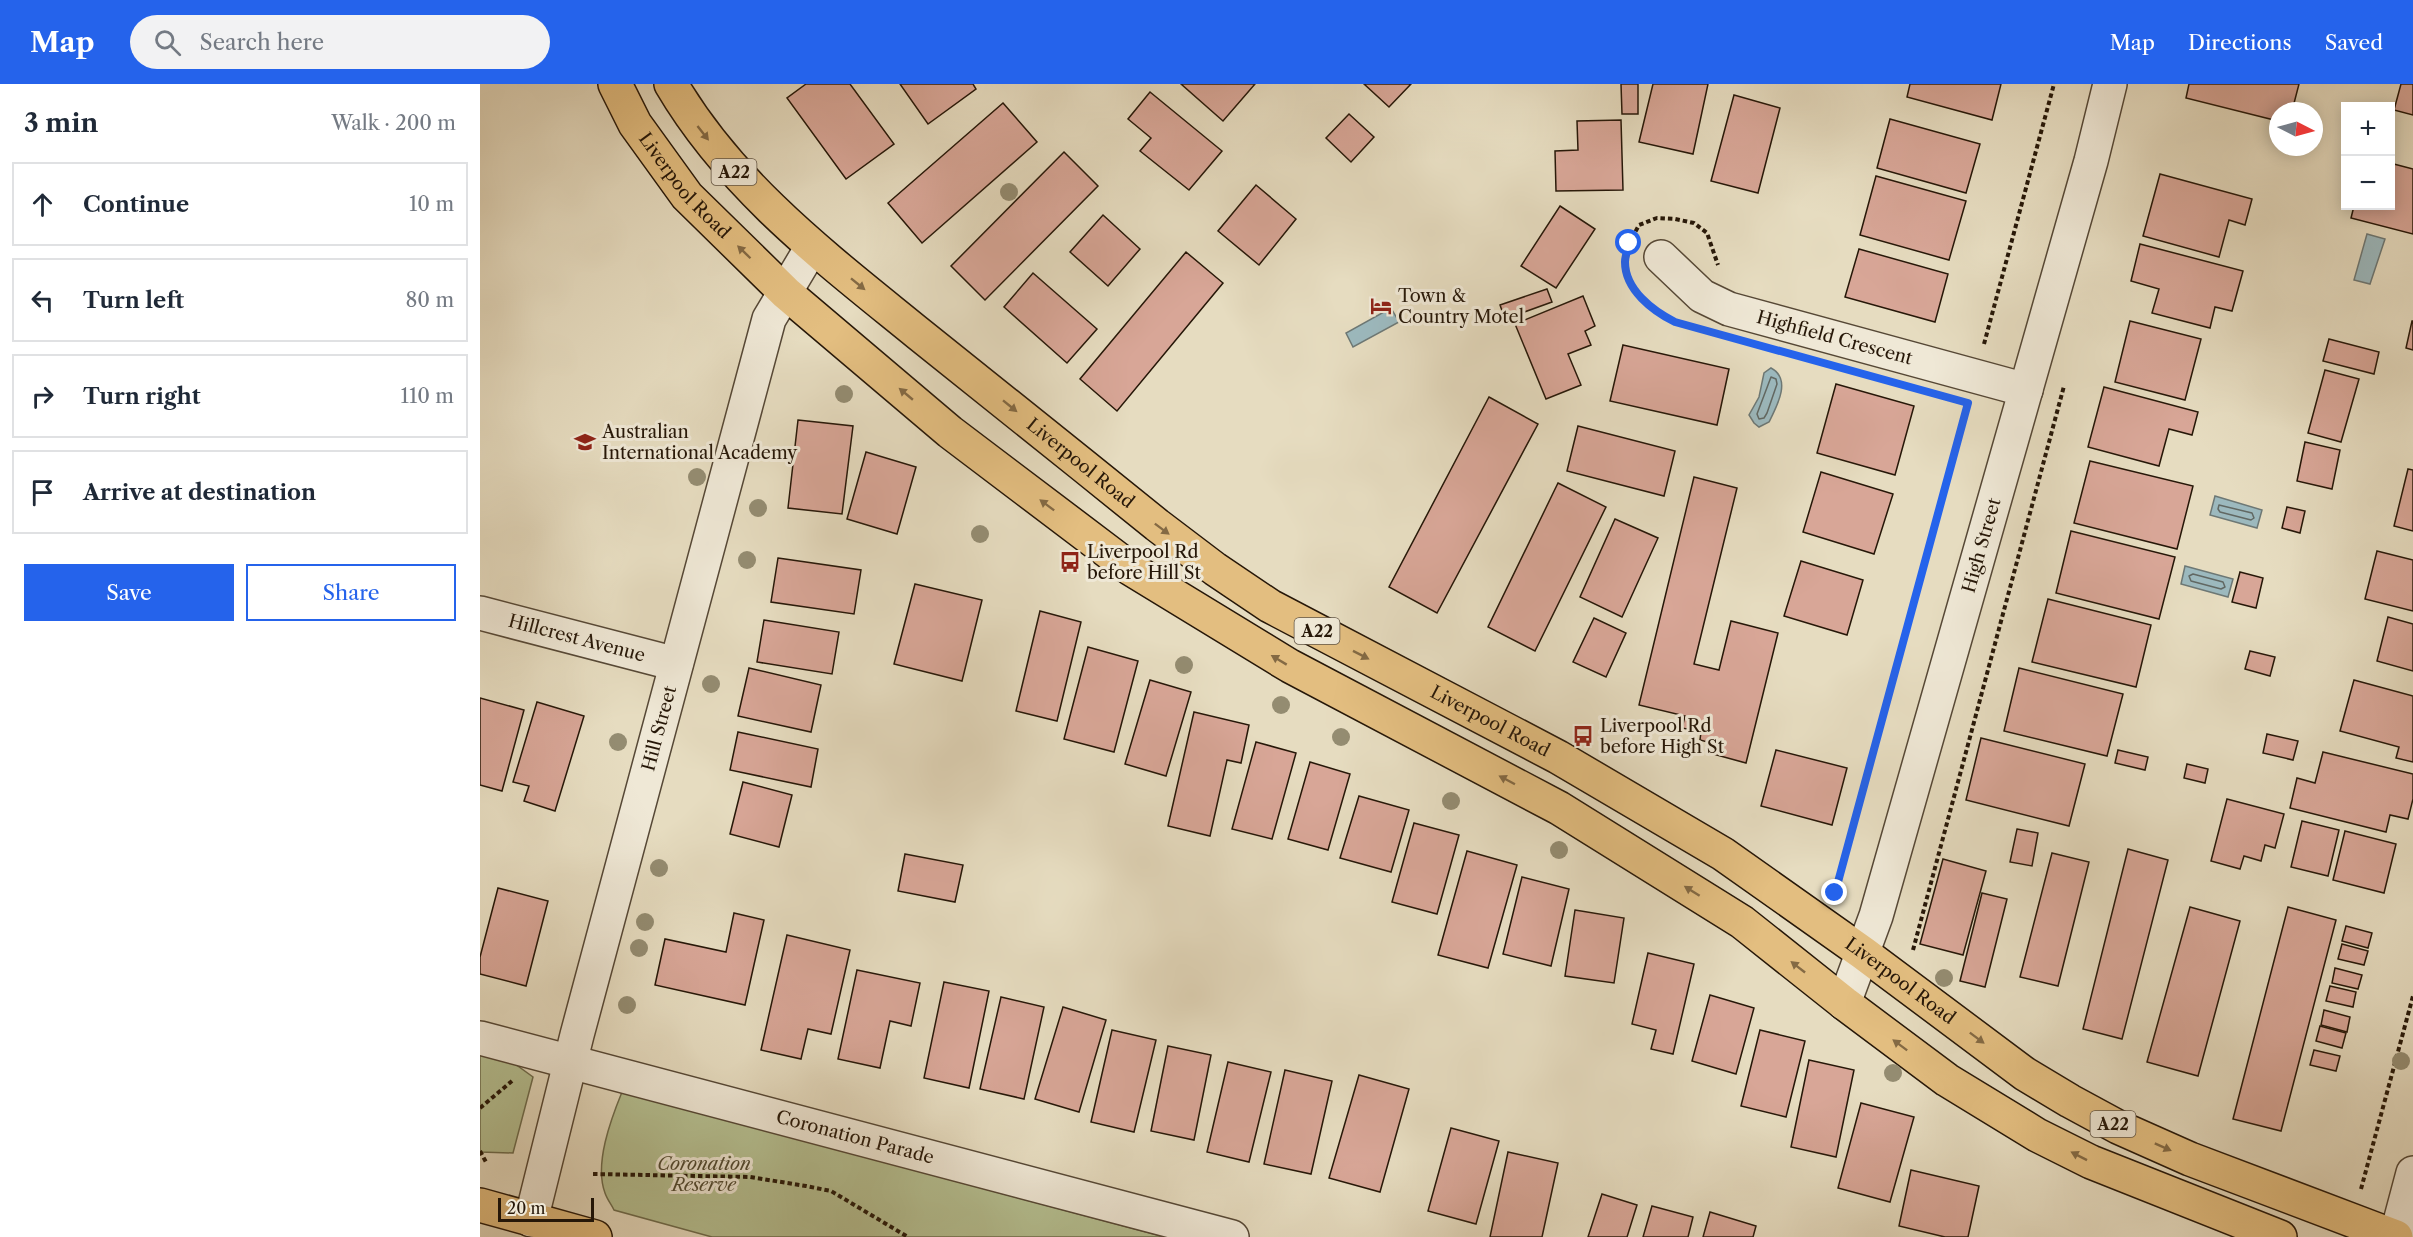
<!DOCTYPE html>
<meta charset="utf-8">
<style>
:root{--surface:#fff;--page:#f2f2f3;--text:#1f2937;--muted:#747a83;--line:#e0e1e3;--accent:#2563eb}
body{margin:0;font-family:"Libre Caslon Text",serif;background:var(--page);color:var(--text)}
.controls{position:absolute;right:18px;top:18px;display:grid;overflow:hidden;border-radius:0px;box-shadow:0 3px 15px #0003}
.controls button{width:54px;height:54px;display:grid;place-items:center;padding:0;border:0;border-bottom:2px solid var(--line);background:var(--surface);color:var(--text);font:30px sans-serif}
.compass{position:absolute;left:1789px;top:18px;width:54px;height:54px;border-radius:50%;background:var(--surface);box-shadow:0 3px 15px #0003;rotate:96deg}
.scale{position:absolute;left:18px;bottom:15px;width:96px;box-sizing:border-box;padding-left:6px;border:3px solid #261708;border-top:0;font-size:16px;line-height:21px;white-space:nowrap;color:#261708;-webkit-text-stroke:4px #efe8d6;paint-order:stroke}
.stop{position:absolute;width:18px;height:18px;margin:-14px;border:4px solid #2563eb;border-radius:50%;background:#fff}
.stop.end{background:#2563eb;border-color:#fff;box-shadow:0 2px 6px #0008}
.list{margin:0;padding:0;list-style:none}
h2{display:flex;justify-content:space-between;align-items:center;height:78px;margin:0;padding:0 24px;font-size:26px}
h2 small{font-size:20px;font-weight:400;color:var(--muted)}
.list li{display:grid;grid-template-columns:39px 1fr auto;gap:18px;align-items:center;box-sizing:border-box;height:84px;margin:0 12px 12px;padding:0 12px;border:2px solid var(--line);border-radius:0px}
.list b{display:block;font-size:22px;white-space:nowrap}
.list em{font-size:20px;font-style:normal;color:var(--muted)}
.actions{display:flex;gap:12px;padding:18px 24px}
.actions a{flex:1;padding:14px 0;border:2px solid var(--accent);border-radius:0px;text-align:center;font-size:21px;color:var(--accent)}
.actions .main{background:var(--accent);color:#fff}
.icon{flex:none;width:33px;height:33px;fill:none;stroke:currentColor;stroke-width:2;stroke-linecap:round;stroke-linejoin:round}
.map{position:relative;flex:none;width:1933px;height:1153px;overflow:hidden}
header{display:flex;align-items:center;gap:36px;box-sizing:border-box;height:84px;padding:0 30px;background:var(--accent);color:#fff}
header strong{font-size:28px}
nav{display:flex;gap:33px;margin-inline-start:auto;font-size:21px}
.search{width:420px;height:54px;background:var(--page);display:flex;align-items:center;gap:15px;box-sizing:border-box;padding:0 21px;border-radius:33px;color:var(--muted);font-size:22px}
main{display:flex}
aside{flex:1;background:var(--surface)}
.map>svg:first-child{display:block}
.green{fill:#b5c092;stroke:#6e6c4d;stroke-width:1.5}
.water{fill:#9cb9be;stroke:#6d7875;stroke-width:1.5}
.lines{fill:none;stroke-linecap:round;stroke-linejoin:round}
.shore{stroke:#616863;stroke-width:1.5}
.building{fill:#d8a697;stroke:#261708;stroke-width:1.5}
.minor-casing{stroke:#564836;stroke-width:36}
.major-casing{stroke:#261708;stroke-width:36}
.highway-casing{stroke:#261708;stroke-width:36}
.path{stroke:#261708;stroke-width:4;stroke-dasharray:4.5 3;stroke-linecap:butt}
.minor{stroke:#efe8d6;stroke-width:33}
.major{stroke:#e3be80;stroke-width:33}
.highway{stroke:#e3be80;stroke-width:33}
.tree{fill:#948c71}
.oneway{fill:#846a44}
.route{stroke:#2563eb;stroke-width:8}
.labels{text-anchor:middle;stroke-width:6;stroke-linejoin:round;paint-order:stroke}
.shield{fill:#efe8d6;stroke:#625646;stroke-width:1.5}
.shield-label{font-size:16px;font-weight:bold;fill:#261708}
.street-label{font-size:18px;fill:#261708;stroke:#efe8d6}
.poi-label{font-size:18px;fill:#261708;stroke:#efe8d6;text-anchor:start}
.park-label{font-size:18px;font-style:italic;fill:#514a31;stroke:#efe8d6}
</style>
<header>
<strong>Map</strong>
<div class="search"><svg class="icon" aria-label="search" viewBox="0 0 24 24"><circle cx="10" cy="10" r="6"/><path d="M15 15l6 6"/></svg>Search here</div>
<nav><a>Map</a><a>Directions</a><a>Saved</a></nav>
</header>
<main>
<aside>
<h2>3 min<small>Walk · 200 m</small></h2>
<ul class="list">
<li><svg class="icon" aria-label="ahead" viewBox="0 0 24 24"><path d="M12 20V5M6 11l6-6 6 6"/></svg><div><b>Continue</b></div><em>10 m</em></li>
<li><svg class="icon" aria-label="left" viewBox="0 0 24 24"><path d="M17 20v-9H6M10 6l-5 5 5 5"/></svg><div><b>Turn left</b></div><em>80 m</em></li>
<li><svg class="icon" aria-label="right" viewBox="0 0 24 24"><path d="M7 20v-9h11M14 6l5 5-5 5"/></svg><div><b>Turn right</b></div><em>110 m</em></li>
<li><svg class="icon" aria-label="arrive" viewBox="0 0 24 24"><path d="M6 21V4h12l-3 4 3 4H6"/></svg><div><b>Arrive at destination</b></div></li>
</ul>
<div class="actions"><a class="main">Save</a><a>Share</a></div>
</aside>
<div class="map">
<svg width="1933" height="1153" viewBox="0 0 1933 1153">
<rect width="100%" height="100%" fill="#e6dcc0"/>
<filter id="stains"><feTurbulence type="fractalNoise" baseFrequency=".00333" numOctaves="4"/><feColorMatrix values="0 0 0 0 .2 0 0 0 0 .09 0 0 0 0 .02 0 0 0 .5 -.17"/></filter>
<radialGradient id="worn" r=".72"><stop offset=".6" stop-color="#630" stop-opacity="0"/><stop offset="1" stop-color="#630" stop-opacity=".3"/></radialGradient>
<g class="green">
<path d="M0,971L35,980L53,993L33,1069L0,1068Z"/>
<path d="M142,1008L685,1153H232L134,1126C131,1120 127,1115 125,1109C114,1080 131,1035 142,1008Z"/>
</g>
<g class="water">
<path d="M1887,150L1905,155L1890,200L1874,196Z"/>
<path d="M911,224L919,238L873,263L866,249Z"/>
<path d="M1291,284C1312,295 1297,322 1289,338L1279,343L1274,339L1269,331L1279,313L1284,289Z"/>
<path d="M1735,412L1782,426L1777,444L1730,431Z"/>
<path d="M1705,482L1753,495L1748,513L1701,500Z"/>
</g>
<g class="lines">
<g class="shore">
<path d="M1291,293L1296,295L1297,300L1287,329L1284,334L1279,335L1277,330Z"/>
<path d="M1739,421L1772,429L1774,434L1771,436L1740,428L1738,425Z"/>
<path d="M1713,490L1743,498L1745,503L1741,505L1711,497L1709,492Z"/>
</g>
</g>
<g class="building">
<path d="M326,0H370L414,60L366,95L307,14Z"/>
<path d="M420,0H493L496,5L448,40Z"/>
<path d="M701,0H775L743,37Z"/>
<path d="M884,0H931L909,23Z"/>
<path d="M1141,0H1158V30H1142Z"/>
<path d="M1173,0H1228L1213,70L1159,58Z"/>
<path d="M1430,0H1521L1512,36L1427,13Z"/>
<path d="M1709,0H1819L1812,27H1798V37L1706,14Z"/>
<path d="M1921,0H1933V31L1914,26Z"/>
<path d="M670,8L742,67L709,106L660,67L671,54L648,35Z"/>
<path d="M1254,11L1300,24L1278,109L1231,97Z"/>
<path d="M523,19L557,58L442,159L408,119Z"/>
<path d="M869,30L894,53L871,78L846,54Z"/>
<path d="M1410,35L1500,60L1486,109L1397,84Z"/>
<path d="M1141,36L1143,106L1076,107L1075,67L1098,66L1097,37Z"/>
<path d="M584,68L618,102L505,216L471,182Z"/>
<path d="M1910,79L1933,85V150L1871,134L1874,122H1910Z"/>
<path d="M1680,90L1772,115L1765,141L1749,136L1739,173L1663,152Z"/>
<path d="M1396,92L1486,117L1469,176L1380,151Z"/>
<path d="M776,101L816,135L779,181L738,147Z"/>
<path d="M1080,122L1115,145L1076,204L1041,182Z"/>
<path d="M623,131L660,165L628,202L590,168Z"/>
<path d="M1660,160L1763,187L1752,227L1735,223L1730,244L1672,229L1679,205L1651,197Z"/>
<path d="M1379,165L1468,190L1455,238L1365,213Z"/>
<path d="M706,168L743,199L637,327L600,295Z"/>
<path d="M553,189L617,245L587,279L524,223Z"/>
<path d="M1067,205L1072,218L1025,235L1020,221Z"/>
<path d="M1103,212L1115,242L1105,247L1111,261L1088,270L1101,301L1066,315L1035,240Z"/>
<path d="M1650,237L1721,255L1705,316L1635,298Z"/>
<path d="M1932,237H1933V266L1926,264Z"/>
<path d="M1849,255L1899,268L1894,290L1843,277Z"/>
<path d="M1143,261L1249,285L1237,341L1130,317Z"/>
<path d="M1845,286L1879,295L1861,358L1828,349Z"/>
<path d="M1356,300L1434,322L1415,391L1337,369Z"/>
<path d="M1624,303L1718,328L1712,351L1689,345L1679,382L1608,363Z"/>
<path d="M1009,313L1058,340L957,529L909,503Z"/>
<path d="M318,336L373,342L362,430L308,424Z"/>
<path d="M1098,342L1195,367L1184,412L1087,387Z"/>
<path d="M1825,358L1860,366L1852,405L1817,397Z"/>
<path d="M386,368L436,383L417,450L367,435Z"/>
<path d="M1610,377L1713,402L1697,465L1594,439Z"/>
<path d="M1928,385L1933,386V447L1914,442Z"/>
<path d="M1341,388L1413,410L1394,470L1323,448Z"/>
<path d="M1214,393L1257,404L1214,580L1239,586L1251,537L1298,549L1266,679L1233,670L1235,660L1220,656L1221,648L1202,644L1205,632L1159,621Z"/>
<path d="M1078,399L1126,423L1055,567L1008,543Z"/>
<path d="M1807,423L1825,427L1820,449L1802,444Z"/>
<path d="M1135,435L1178,454L1142,533L1100,513Z"/>
<path d="M1591,447L1695,473L1679,535L1576,509Z"/>
<path d="M1897,467L1933,476V527L1885,515Z"/>
<path d="M298,474L381,486L374,530L291,518Z"/>
<path d="M1321,477L1383,496L1367,551L1304,532Z"/>
<path d="M1760,488L1783,494L1776,524L1752,518Z"/>
<path d="M435,500L502,516L482,597L414,580Z"/>
<path d="M1568,515L1671,541L1656,603L1552,578Z"/>
<path d="M560,527L601,538L577,637L536,627Z"/>
<path d="M1908,533L1933,540V587L1897,577Z"/>
<path d="M1114,534L1146,549L1126,593L1093,578Z"/>
<path d="M284,536L359,548L352,590L277,578Z"/>
<path d="M608,563L658,577L634,668L584,655Z"/>
<path d="M1770,567L1795,573L1790,592L1765,585Z"/>
<path d="M269,584L341,601L331,648L258,632Z"/>
<path d="M1539,584L1643,610L1627,672L1524,647Z"/>
<path d="M670,596L711,608L686,692L645,680Z"/>
<path d="M1874,596L1933,612V678L1916,674L1919,663L1860,647Z"/>
<path d="M0,614L44,626L22,707L0,701Z"/>
<path d="M57,618L104,632L75,727L44,717L49,702L33,698Z"/>
<path d="M714,628L769,641L761,679L747,676L730,752L688,742Z"/>
<path d="M258,648L338,665L331,703L250,686Z"/>
<path d="M1787,650L1818,657L1813,676L1783,669Z"/>
<path d="M1501,654L1605,680L1589,742L1486,716Z"/>
<path d="M776,658L816,669L792,755L752,745Z"/>
<path d="M1296,666L1367,684L1352,741L1281,722Z"/>
<path d="M1638,666L1668,673L1665,686L1635,679Z"/>
<path d="M1843,668L1933,690V715L1928,735L1910,731L1906,748L1810,724L1817,694L1835,699Z"/>
<path d="M830,678L870,690L848,766L808,755Z"/>
<path d="M1707,680L1728,685L1725,699L1704,694Z"/>
<path d="M263,698L312,711L299,763L250,750Z"/>
<path d="M879,712L929,726L911,788L860,774Z"/>
<path d="M1747,715L1804,730L1795,764L1785,761L1781,777L1764,772L1760,785L1731,777Z"/>
<path d="M1822,737L1859,746L1848,792L1811,783Z"/>
<path d="M934,739L979,751L957,830L912,818Z"/>
<path d="M1537,745L1558,749L1552,782L1530,778Z"/>
<path d="M1865,747L1916,760L1904,809L1853,796Z"/>
<path d="M1648,765L1688,776L1642,955L1603,945Z"/>
<path d="M987,767L1037,781L1008,884L958,871Z"/>
<path d="M1572,769L1609,778L1578,902L1540,893Z"/>
<path d="M425,770L483,781L475,818L418,807Z"/>
<path d="M1463,775L1506,787L1483,871L1440,860Z"/>
<path d="M1042,793L1089,805L1071,882L1023,870Z"/>
<path d="M18,804L68,817L46,902L0,890V873Z"/>
<path d="M1502,809L1527,815L1505,903L1480,897Z"/>
<path d="M1710,823L1760,837L1718,992L1667,978Z"/>
<path d="M1808,823L1856,836L1801,1047L1753,1035Z"/>
<path d="M1095,826L1144,834L1134,899L1085,892Z"/>
<path d="M254,829L284,836L265,921L175,901L185,855L246,868Z"/>
<path d="M1866,842L1892,849L1888,864L1862,857Z"/>
<path d="M307,851L370,866L351,950L328,945L321,975L281,966Z"/>
<path d="M1862,860L1888,867L1884,881L1858,875Z"/>
<path d="M1168,869L1214,880L1193,970L1171,965L1176,946L1152,940Z"/>
<path d="M1855,884L1882,891L1878,905L1852,899Z"/>
<path d="M377,886L440,899L431,942L410,937L400,984L358,975Z"/>
<path d="M464,898L509,907L489,1004L444,994Z"/>
<path d="M1850,902L1876,908L1873,923L1846,917Z"/>
<path d="M1230,911L1274,924L1256,990L1212,977Z"/>
<path d="M521,913L564,923L544,1015L500,1005Z"/>
<path d="M583,923L626,936L599,1028L555,1015Z"/>
<path d="M1844,926L1870,933L1867,948L1841,941Z"/>
<path d="M1840,942L1866,949L1862,964L1836,957Z"/>
<path d="M632,946L676,956L654,1048L611,1038Z"/>
<path d="M1280,946L1325,957L1306,1033L1261,1022Z"/>
<path d="M688,962L731,971L714,1056L671,1047Z"/>
<path d="M1834,966L1860,972L1856,987L1830,981Z"/>
<path d="M1329,976L1374,986L1356,1073L1311,1063Z"/>
<path d="M748,978L791,988L769,1078L727,1068Z"/>
<path d="M805,986L852,997L831,1090L784,1080Z"/>
<path d="M879,991L929,1005L900,1108L849,1094Z"/>
<path d="M1381,1019L1434,1033L1410,1118L1358,1104Z"/>
<path d="M971,1044L1019,1057L996,1140L948,1127Z"/>
<path d="M1028,1068L1078,1079L1062,1153H1010Z"/>
<path d="M1431,1086L1499,1102L1488,1153H1465L1419,1142Z"/>
<path d="M1122,1110L1157,1121L1147,1153H1108Z"/>
<path d="M1172,1122L1213,1133L1208,1153H1163Z"/>
<path d="M1230,1128L1276,1142L1273,1153H1223Z"/>
</g>
<g class="lines">
<defs>
<g id="minor">
<path id="s1" d="M1181,173L1222,212L1249,225L1546,306"/>
<path id="s2" d="M0,529L196,580"/>
<path id="s3" d="M1364,919L1396,832L1611,77L1630,0"/>
<path id="s4" d="M0,954L752,1153"/>
<path id="s5" d="M51,1136L97,951L289,235L332,163"/>
<path d="M1916,1153L1933,1089"/>
</g>
<path id="major" d="M0,1121L115,1153"/>
<g id="highway">
<path id="s6" d="M135,0L155,40L207,112L306,209L470,348L651,485L810,582L1079,724L1262,838L1364,919L1467,996L1557,1051L1611,1078L1800,1153"/>
<path id="s7" d="M191,0C252,104 347,175 439,250C519,314 598,377 677,441L735,485L790,522L1078,673L1243,770L1383,869L1545,990L1590,1017L1638,1043L1710,1075L1916,1153"/>
</g>
</defs>
<use href="#minor" class="minor-casing"/>
<use href="#major" class="major-casing"/>
<use href="#highway" class="highway-casing"/>
<g class="path">
<path d="M1152,154L1159,141L1177,134L1195,135L1214,139L1227,149L1238,181"/>
<path d="M1147,169C1140,203 1174,233 1204,241"/>
<path d="M1504,260L1574,0"/>
<path d="M1355,809L1487,323"/>
<path d="M1433,866L1584,302"/>
<path d="M0,1024L32,997"/>
<path d="M0,1067L7,1080"/>
<path d="M113,1090L270,1093L326,1102L351,1107L428,1153"/>
<path d="M1881,1105L1933,912"/>
</g>
<use href="#minor" class="minor"/>
<use href="#major" class="major"/>
<use href="#highway" class="highway"/>
</g>
<g class="tree">
<circle cx="529" cy="108" r="9"/>
<circle cx="364" cy="310" r="9"/>
<circle cx="217" cy="393" r="9"/>
<circle cx="278" cy="424" r="9"/>
<circle cx="500" cy="450" r="9"/>
<circle cx="267" cy="476" r="9"/>
<circle cx="704" cy="581" r="9"/>
<circle cx="231" cy="600" r="9"/>
<circle cx="801" cy="621" r="9"/>
<circle cx="861" cy="653" r="9"/>
<circle cx="138" cy="658" r="9"/>
<circle cx="971" cy="717" r="9"/>
<circle cx="1079" cy="766" r="9"/>
<circle cx="179" cy="784" r="9"/>
<circle cx="165" cy="838" r="9"/>
<circle cx="159" cy="864" r="9"/>
<circle cx="1464" cy="894" r="9"/>
<circle cx="147" cy="921" r="9"/>
<circle cx="1921" cy="977" r="9"/>
<circle cx="1413" cy="989" r="9"/>
</g>
<defs><path id="oneway-solid" d="M-6-.8H1V-3.2L6.5 0L1 3.2V.8H-6Z" transform="scale(1.5)"/></defs>
<g class="oneway">
<use href="#oneway-solid" transform="translate(223 49) rotate(52)"/>
<use href="#oneway-solid" transform="translate(264 168) rotate(-136)"/>
<use href="#oneway-solid" transform="translate(378 200) rotate(39)"/>
<use href="#oneway-solid" transform="translate(426 310) rotate(-140)"/>
<use href="#oneway-solid" transform="translate(530 322) rotate(39)"/>
<use href="#oneway-solid" transform="translate(567 421) rotate(-143)"/>
<use href="#oneway-solid" transform="translate(682 445) rotate(37)"/>
<use href="#oneway-solid" transform="translate(881 571) rotate(27)"/>
<use href="#oneway-solid" transform="translate(799 576) rotate(-149)"/>
<use href="#oneway-solid" transform="translate(1027 696) rotate(-152)"/>
<use href="#oneway-solid" transform="translate(1212 807) rotate(-148)"/>
<use href="#oneway-solid" transform="translate(1318 883) rotate(-142)"/>
<use href="#oneway-solid" transform="translate(1497 954) rotate(37)"/>
<use href="#oneway-solid" transform="translate(1420 961) rotate(-143)"/>
<use href="#oneway-solid" transform="translate(1683 1063) rotate(24)"/>
<use href="#oneway-solid" transform="translate(1599 1072) rotate(-153)"/>
</g>
<g class="lines">
<path class="route" d="M1149,159C1148,165 1145,172 1145,178C1145,206 1173,227 1195,238L1488,319L1355,809"/>
</g>
<defs>
<symbol id="hotel-bare" viewBox="-9 -9 18 18"><path d="M-6-4.5h1.5V1H6V5H4.5V3h-9V5H-6ZM-4 0a1.8 1.8 0 1 1 3.6 0ZM.5 0V-2.5h3Q6-2.5 6 0Z" fill="#8f2418" stroke="#efe8d6" stroke-width="2.5" paint-order="stroke"/></symbol>
<symbol id="school-bare" viewBox="-9 -9 18 18"><path d="M0-5L7-2L0 1L-7-2ZM-4 1L0 2.5L4 1V4Q0 6-4 4Z" fill="#8f2418" stroke="#efe8d6" stroke-width="2.5" paint-order="stroke"/></symbol>
<symbol id="bus-bare" viewBox="-9 -9 18 18"><path d="M-5-6H5V4H4V6H2V4H-2V6H-4V4H-5ZM-3.5-4V0h7V-4ZM-3.5 1.2v1.5H-2V1.2ZM2 1.2v1.5H3.5V1.2Z" fill="#8f2418" stroke="#efe8d6" stroke-width="2.5" paint-order="stroke"/></symbol>
</defs>
<g fill-rule="evenodd">
<use href="#hotel-bare" x="886" y="207" width="30" height="30"/>
<use href="#school-bare" x="90" y="343" width="30" height="30"/>
<use href="#bus-bare" x="575" y="463" width="30" height="30"/>
<use href="#bus-bare" x="1088" y="637" width="30" height="30"/>
</g>
<g class="labels">
<g class="shield">
<rect x="231.5" y="75" width="45" height="26" rx="4.5"/>
<rect x="814.5" y="534" width="45" height="26" rx="4.5"/>
<rect x="1610.5" y="1027" width="45" height="26" rx="4.5"/>
</g>
<g class="shield-label">
<text x="254" y="94">A22</text>
<text x="837" y="553">A22</text>
<text x="1633" y="1046">A22</text>
</g>
<g class="street-label">
<text dy="6" stroke="none"><textPath href="#s6" startOffset="124">Liverpool Road</textPath></text>
<text dy="6" stroke="none"><textPath href="#s1" startOffset="196">Highfield Crescent</textPath></text>
<text dy="6" stroke="none"><textPath href="#s7" startOffset="561">Liverpool Road</textPath></text>
<text dy="6" stroke="none"><textPath href="#s3" startOffset="478">High Street</textPath></text>
<text dy="6" stroke="none"><textPath href="#s2" startOffset="100">Hillcrest Avenue</textPath></text>
<text dy="6" stroke="none"><textPath href="#s7" startOffset="1047">Liverpool Road</textPath></text>
<text dy="6" stroke="none"><textPath href="#s5" startOffset="508">Hill Street</textPath></text>
<text dy="6" stroke="none"><textPath href="#s7" startOffset="1533">Liverpool Road</textPath></text>
<text dy="6" stroke="none"><textPath href="#s4" startOffset="388">Coronation Parade</textPath></text>
</g>
<g class="poi-label">
<text x="918" y="218">Town &amp;<tspan x="918" dy="21">Country Motel</tspan></text>
<text x="122" y="354">Australian<tspan x="122" dy="21">International Academy</tspan></text>
<text x="607" y="474">Liverpool Rd<tspan x="607" dy="21">before Hill St</tspan></text>
<text x="1120" y="648">Liverpool Rd<tspan x="1120" dy="21">before High St</tspan></text>
</g>
<g class="park-label">
<text x="224" y="1086">Coronation<tspan x="224" dy="21">Reserve</tspan></text>
</g>
</g>
<rect width="100%" height="100%" filter="url(#stains)"/>
<rect width="100%" height="100%" fill="url(#worn)"/>
</svg>
<div class="controls">
<button>+</button>
<button>−</button>
</div>
<svg class="compass" viewBox="-18 -18 36 36"><path d="M0-13l5 13h-10z" fill="#e53935"/><path d="M0 13l5-13h-10z" fill="#747a83"/></svg>
<div class="scale">20 m</div>
<div class="stop" style="left:1149px;top:159px"></div>
<div class="stop end" style="left:1355px;top:809px"></div>
</div>
</main>
